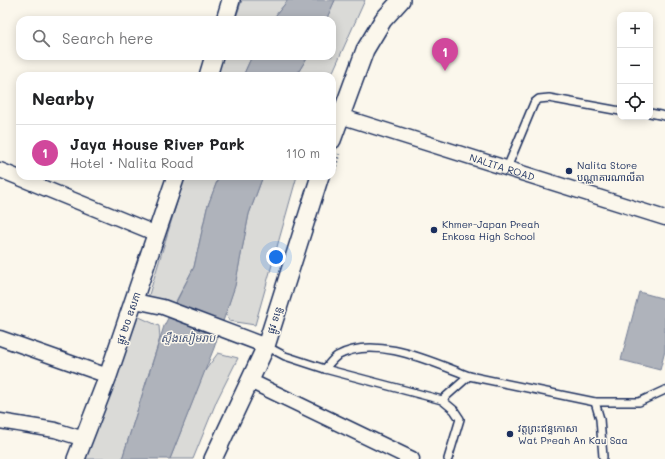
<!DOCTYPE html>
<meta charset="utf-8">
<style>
:root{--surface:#fff;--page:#f6f6f6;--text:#202124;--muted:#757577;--line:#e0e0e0;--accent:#1b2f5e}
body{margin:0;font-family:Mali,"Noto Sans Khmer",sans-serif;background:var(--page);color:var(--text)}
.controls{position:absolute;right:12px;top:12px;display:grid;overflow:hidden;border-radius:8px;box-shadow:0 2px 10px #0003}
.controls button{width:36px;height:36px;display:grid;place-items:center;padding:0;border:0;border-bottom:1px solid var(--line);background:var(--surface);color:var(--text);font:20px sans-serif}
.you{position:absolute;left:276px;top:257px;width:14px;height:14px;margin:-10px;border:3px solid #fff;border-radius:50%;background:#1a73e8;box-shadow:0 0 0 6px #1a73e833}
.badge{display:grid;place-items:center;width:26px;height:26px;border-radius:50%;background:var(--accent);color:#fff;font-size:13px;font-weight:700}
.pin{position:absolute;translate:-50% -33px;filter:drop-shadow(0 1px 2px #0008)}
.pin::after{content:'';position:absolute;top:21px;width:14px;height:12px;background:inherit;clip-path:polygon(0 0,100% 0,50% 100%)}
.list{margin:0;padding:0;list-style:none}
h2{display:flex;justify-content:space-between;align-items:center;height:52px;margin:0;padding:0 16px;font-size:17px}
h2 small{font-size:13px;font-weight:400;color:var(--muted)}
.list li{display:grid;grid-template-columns:26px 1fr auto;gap:12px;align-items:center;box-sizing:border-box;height:56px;padding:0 16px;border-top:1px solid var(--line)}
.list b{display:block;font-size:15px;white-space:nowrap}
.list p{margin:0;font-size:13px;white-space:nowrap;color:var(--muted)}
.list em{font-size:13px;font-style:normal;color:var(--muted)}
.icon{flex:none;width:22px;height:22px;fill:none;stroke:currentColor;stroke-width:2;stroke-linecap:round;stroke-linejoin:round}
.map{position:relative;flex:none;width:665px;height:459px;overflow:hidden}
.search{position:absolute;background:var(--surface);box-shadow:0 2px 10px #0003;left:16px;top:16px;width:320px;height:44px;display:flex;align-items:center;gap:10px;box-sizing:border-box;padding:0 14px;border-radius:12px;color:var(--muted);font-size:15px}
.panel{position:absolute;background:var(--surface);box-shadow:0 2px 10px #0003;left:16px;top:72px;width:320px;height:108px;border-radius:12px}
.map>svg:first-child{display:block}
.green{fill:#dadad7;stroke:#7a849a}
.water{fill:#afb3bb;stroke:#747e96}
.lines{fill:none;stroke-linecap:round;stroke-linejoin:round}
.service-casing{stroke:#1b2f5e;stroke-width:10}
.minor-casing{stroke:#1b2f5e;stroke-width:17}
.tertiary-casing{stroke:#1b2f5e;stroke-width:20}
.path{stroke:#1b2f5e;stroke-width:2.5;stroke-dasharray:1 3;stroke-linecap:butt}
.service{stroke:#fbf7ec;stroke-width:7}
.minor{stroke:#fbf7ec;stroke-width:14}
.tertiary{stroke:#fbf7ec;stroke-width:17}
.poi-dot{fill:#1b2f5e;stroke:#fbf7ec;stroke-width:1.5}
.labels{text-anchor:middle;stroke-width:3;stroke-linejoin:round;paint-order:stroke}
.poi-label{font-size:10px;fill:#1b2f5e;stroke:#fbf7ec;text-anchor:start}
.street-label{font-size:10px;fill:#1b2f5e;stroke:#fbf7ec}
.water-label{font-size:11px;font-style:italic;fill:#47577a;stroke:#fbf7ec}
</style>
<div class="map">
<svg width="665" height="459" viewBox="0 0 665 459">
<rect width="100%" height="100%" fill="#fbf7ec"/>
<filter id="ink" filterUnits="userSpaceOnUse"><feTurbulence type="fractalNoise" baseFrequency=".025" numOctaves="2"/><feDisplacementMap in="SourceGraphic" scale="8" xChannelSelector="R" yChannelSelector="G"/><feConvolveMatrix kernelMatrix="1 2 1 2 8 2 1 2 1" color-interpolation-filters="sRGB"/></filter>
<g filter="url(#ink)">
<g class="green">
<path d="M242,0H288L272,20H235Z"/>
<path d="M335,0H365L331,76H296L308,56H332V20H326Z"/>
<path d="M223,56H252L243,76H216Z"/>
<path d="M185,176H219L207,208L194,267L175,303L169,307L148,298Z"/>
<path d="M263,176H297L255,325L229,321L226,312L235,285L249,214Z"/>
<path d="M137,316L159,326L160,338L122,459H85Z"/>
<path d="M218,353L238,358L217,400L193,459H170L204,372Z"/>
</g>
<g class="water">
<path d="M288,0H335L326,20H272Z"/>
<path d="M252,56H308L296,76H243Z"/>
<path d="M219,176H263L249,214L235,286L214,348L170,459H122L164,326L194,267L207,208Z"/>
<path d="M639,292L665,299V351L660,370L621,360Z"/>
</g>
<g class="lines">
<defs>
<g id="service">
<path d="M650,113L665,116"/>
<path d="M507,168L534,103L539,99L549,98L620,111"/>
<path d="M266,346L285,356L325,369L442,400L469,376L595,402H639L665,390"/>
<path d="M325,369C328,365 333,359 337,356C375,334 432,362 469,376"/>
<path d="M442,400L454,410L460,419L448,459"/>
<path d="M595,402L600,419L603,457"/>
</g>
<g id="minor">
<path id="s1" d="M340,116L665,218"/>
<path d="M0,170L157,234"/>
<path d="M135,301L163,307L266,346"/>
<path d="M0,338L108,376"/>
<path d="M250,381L412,459"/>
<path d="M0,421L55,430L84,439"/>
</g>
<g id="tertiary">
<path d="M225,20L231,0"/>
<path d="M208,76L214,56"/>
<path d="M332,140L365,50L383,20L401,0"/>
<path d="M76,459L108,376L176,176"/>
<path d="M213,459L266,346L320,176"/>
</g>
</defs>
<use href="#service" class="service-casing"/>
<use href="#minor" class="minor-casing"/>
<use href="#tertiary" class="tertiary-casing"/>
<path class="path" d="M335,170L339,154"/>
<use href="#service" class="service"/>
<use href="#minor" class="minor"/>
<use href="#tertiary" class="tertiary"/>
</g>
</g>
<g class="poi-dot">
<circle cx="569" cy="171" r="4"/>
<circle cx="434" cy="230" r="4"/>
<circle cx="510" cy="434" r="4"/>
</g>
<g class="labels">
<g class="poi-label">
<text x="577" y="169">Nalita Store<tspan x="577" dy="12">បណ្ណាគារណាលីតា</tspan></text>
<text x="442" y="228">Khmer-Japan Preah<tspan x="442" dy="12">Enkosa High School</tspan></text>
<text x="518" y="432">វត្តព្រះឥន្ទកោសា<tspan x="518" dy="12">Wat Preah An Kau Saa</tspan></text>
</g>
<g class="street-label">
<text dy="4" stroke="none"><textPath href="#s1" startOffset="170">NALITA ROAD</textPath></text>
<text transform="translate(128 318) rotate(-71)" y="4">ផ្លូវ ២០ ឧសភា</text>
<text transform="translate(274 320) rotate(-72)" y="4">ផ្លូវ ទន្លេ</text>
</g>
<g class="water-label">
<text x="188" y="342">ស្ទឹងសៀមរាប</text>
</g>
</g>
</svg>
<div class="controls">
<button>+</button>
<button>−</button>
<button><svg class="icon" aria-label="locate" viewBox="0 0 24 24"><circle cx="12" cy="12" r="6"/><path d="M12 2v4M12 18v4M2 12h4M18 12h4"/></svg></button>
</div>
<div class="you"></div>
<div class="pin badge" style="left:445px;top:71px;background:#d1479c">1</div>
<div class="search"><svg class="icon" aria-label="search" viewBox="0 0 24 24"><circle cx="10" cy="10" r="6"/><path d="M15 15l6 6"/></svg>Search here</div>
<section class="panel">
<h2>Nearby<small></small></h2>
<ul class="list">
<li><span class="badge" style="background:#d1479c">1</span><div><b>Jaya House River Park</b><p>Hotel · Nalita Road</p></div><em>110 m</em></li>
</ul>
</section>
</div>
